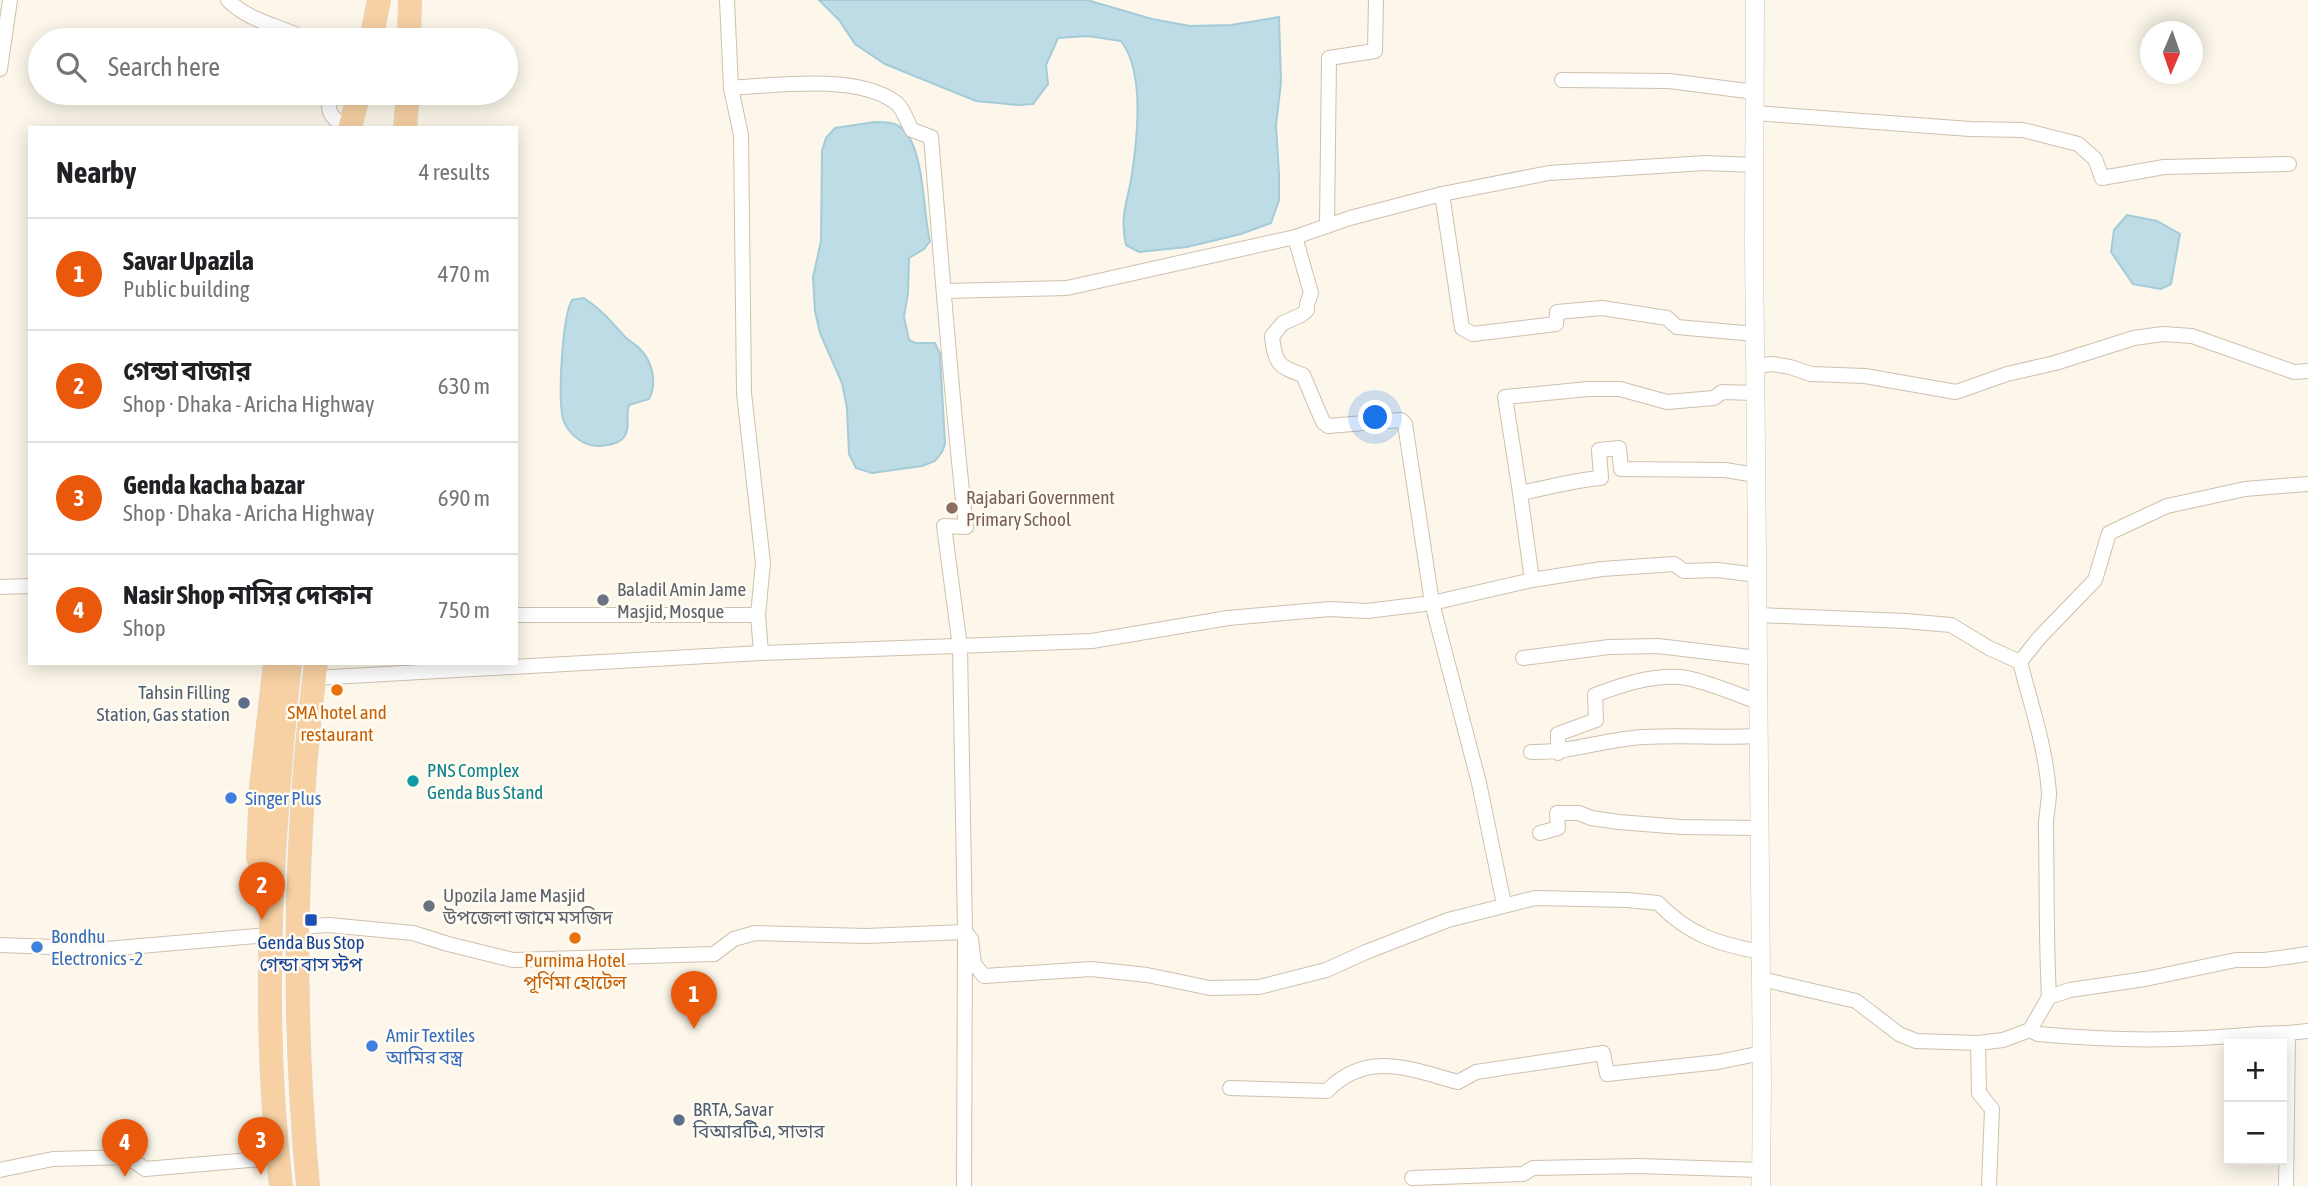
<!DOCTYPE html>
<meta charset="utf-8">
<style>
:root{--surface:#fff;--page:#f6f6f6;--text:#202124;--muted:#757577;--line:#e0e0e0;--accent:#ea580c}
body{margin:0;font-family:"Asap Condensed","Noto Sans Bengali",sans-serif;background:var(--page);color:var(--text)}
.controls{position:absolute;right:21px;bottom:21px;display:grid;overflow:hidden;border-radius:0px;box-shadow:0 4px 18px #0003}
.controls button{width:63px;height:63px;display:grid;place-items:center;padding:0;border:0;border-bottom:2px solid var(--line);background:var(--surface);color:var(--text);font:35px sans-serif}
.compass{position:absolute;left:2140px;top:21px;width:63px;height:63px;border-radius:50%;background:var(--surface);box-shadow:0 4px 18px #0003;rotate:182deg}
.you{position:absolute;left:1376px;top:418px;width:24px;height:24px;margin:-18px;border:5px solid #fff;border-radius:50%;background:#1a73e8;box-shadow:0 0 0 10px #1a73e833}
.badge{display:grid;place-items:center;width:46px;height:46px;border-radius:50%;background:var(--accent);color:#fff;font-size:23px;font-weight:700}
.pin{position:absolute;translate:-50% -58px;filter:drop-shadow(0 2px 4px #0008)}
.pin::after{content:'';position:absolute;top:37px;width:24px;height:21px;background:inherit;clip-path:polygon(0 0,100% 0,50% 100%)}
.list{margin:0;padding:0;list-style:none}
h2{display:flex;justify-content:space-between;align-items:center;height:91px;margin:0;padding:0 28px;font-size:30px}
h2 small{font-size:23px;font-weight:400;color:var(--muted)}
.list li{display:grid;grid-template-columns:46px 1fr auto;gap:21px;align-items:center;box-sizing:border-box;height:112px;padding:0 28px;border-top:2px solid var(--line)}
.list b{display:block;font-size:26px;white-space:nowrap}
.list p{margin:0;font-size:23px;white-space:nowrap;color:var(--muted)}
.list em{font-size:23px;font-style:normal;color:var(--muted)}
.icon{flex:none;width:38px;height:38px;fill:none;stroke:currentColor;stroke-width:2;stroke-linecap:round;stroke-linejoin:round}
.map{position:relative;flex:none;width:2308px;height:1186px;overflow:hidden}
.search{position:absolute;background:var(--surface);box-shadow:0 4px 18px #0003;left:28px;top:28px;width:490px;height:77px;display:flex;align-items:center;gap:18px;box-sizing:border-box;padding:0 24px;border-radius:38px;color:var(--muted);font-size:26px}
.panel{position:absolute;background:var(--surface);box-shadow:0 4px 18px #0003;left:28px;top:126px;width:490px;height:539px;border-radius:0px}
.map>svg:first-child{display:block}
.water{fill:#bedce6;stroke:#a4cbd8;stroke-width:2}
.lines{fill:none;stroke-linecap:round;stroke-linejoin:round}
.minor-casing{stroke:#cfc0af;stroke-width:16}
.tertiary-casing{stroke:#cfc0af;stroke-width:19}
.trunk-casing{stroke:#dcd6d1;stroke-width:24}
.minor{stroke:#fff;stroke-width:14}
.tertiary{stroke:#fff;stroke-width:18}
.trunk{stroke:#f7d1a3;stroke-width:23}
.education-dot{fill:#8d6e63;stroke:#fffbf0;stroke-width:2.5}
.worship-dot{fill:#6b7280;stroke:#fffbf0;stroke-width:2.5}
.food-dot{fill:#e8710a;stroke:#fffbf0;stroke-width:2.5}
.service-dot{fill:#5c6f8a;stroke:#fffbf0;stroke-width:2.5}
.culture-dot{fill:#0f9aa8;stroke:#fffbf0;stroke-width:2.5}
.shop-dot{fill:#3f7fe0;stroke:#fffbf0;stroke-width:2.5}
.transit-dot{fill:#1a4fb4;stroke:#fffbf0;stroke-width:2.5}
.labels{text-anchor:middle;stroke-width:5;stroke-linejoin:round;paint-order:stroke}
.education-label{font-size:19px;fill:#785e54;stroke:#fffbf0;text-anchor:start}
.worship-label{font-size:19px;fill:#5b616d;stroke:#fffbf0;text-anchor:start}
.service-label{font-size:19px;fill:#4e5e75;stroke:#fffbf0;text-anchor:end}
.food-label{font-size:19px;fill:#c56008;stroke:#fffbf0}
.culture-label{font-size:19px;fill:#0d838f;stroke:#fffbf0;text-anchor:start}
.shop-label{font-size:19px;fill:#366cbe;stroke:#fffbf0;text-anchor:start}
.transit-label{font-size:19px;fill:#164399;stroke:#fffbf0}
</style>
<div class="map">
<svg width="2308" height="1186" viewBox="0 0 2308 1186">
<rect width="100%" height="100%" fill="#fcf7ea"/>
<g class="water">
<path d="M819,0H1087L1152,19L1190,26L1231,25L1279,17L1281,82L1276,125L1279,174V200L1271,223L1241,234L1187,247L1139,252L1126,245C1120,218 1126,206 1131,180C1137,143 1146,73 1121,41L1088,36L1058,38L1046,65L1048,84L1033,104L1018,105L976,101L885,64L855,44L839,20Z"/>
<path d="M875,122C882,122 892,122 897,125C926,141 922,212 930,241L924,249L909,258L908,293L904,317L909,340L915,343H935L940,354L945,444L942,452L935,461L922,466L872,473L856,468L849,454L847,408L842,383L820,333L815,311L813,277L821,241L822,151L826,138L835,128Z"/>
<path d="M2127,215L2157,221L2180,234L2171,284L2161,289L2133,284L2111,252L2114,230Z"/>
<path d="M584,298C601,309 612,322 625,337C629,341 634,343 638,347C652,360 658,382 649,399L629,405C625,414 631,428 624,437C619,444 608,445 600,446C584,447 568,434 563,419C558,398 562,318 572,300Z"/>
</g>
<g class="lines">
<defs>
<g id="minor">
<path d="M228,0C251,23 280,25 307,40"/>
<path d="M0,69L10,0"/>
<path d="M1562,80L1669,81L1755,92"/>
<path d="M731,88C776,85 857,74 895,102C903,107 907,122 912,130L931,137C942,267 951,397 966,527L944,526L960,647L965,932L964,1186"/>
<path d="M329,93C328,114 329,115 346,128"/>
<path d="M1755,113L1970,129L2023,130L2078,144L2095,159L2102,178L2164,167L2289,164"/>
<path d="M1442,194L1462,328L1473,334L1556,324L1557,312L1602,308L1667,318L1677,327L1755,334"/>
<path d="M1327,226L1329,58L1375,51L1376,0"/>
<path d="M1295,237L1311,293L1307,304V310L1301,315L1283,323L1272,336C1275,363 1278,367 1303,375L1323,422L1328,426L1401,420L1405,424L1432,603L1532,580L1602,569L1674,564L1684,571L1718,570L1757,575"/>
<path d="M945,291L1067,288L1295,237L1350,218L1442,194L1549,173L1705,163L1754,165"/>
<path d="M1755,366L1772,364L1790,367L1811,374L1865,376L1956,392L2007,374L2055,363L2134,338L2163,334L2192,336L2294,372L2308,371"/>
<path d="M1520,493L1505,397L1588,389H1620L1667,402L1714,398L1722,392L1755,393"/>
<path d="M1532,580L1520,493C1547,488 1573,480 1601,478L1599,450L1619,448L1621,469L1725,470L1756,475"/>
<path d="M0,587L30,586"/>
<path d="M516,615H758L763,563L744,393L741,135L731,88L727,0"/>
<path d="M758,615L761,653"/>
<path d="M1758,615L1905,621L1951,625L1989,648L2020,662C2031,705 2046,748 2049,793C2049,805 2045,818 2046,830C2047,886 2046,941 2049,997"/>
<path d="M1523,658L1609,647L1658,646L1758,658"/>
<path d="M2020,662L2039,638L2095,580L2109,533L2167,506L2245,489L2308,484"/>
<path d="M314,678L761,653L1092,641L1228,618L1330,609L1367,611L1432,603L1479,783L1504,904"/>
<path d="M1531,752C1571,753 1605,739 1644,737C1682,735 1721,738 1759,736"/>
<path d="M1558,753V734L1596,720L1595,695C1621,685 1651,675 1680,677C1698,678 1739,695 1758,702"/>
<path d="M1540,833L1558,828L1557,813H1579L1591,818L1619,822L1681,827L1760,828"/>
<path d="M297,927L329,925L413,933L448,944L513,960L714,954L734,939L755,933L866,936L965,932L971,939L974,964L984,976L1091,969L1147,975L1210,988L1259,987L1326,970L1366,952L1448,920L1535,898L1627,900L1658,903C1689,935 1718,944 1761,952"/>
<path d="M0,945L106,949L257,936"/>
<path d="M1761,979L1856,1001L1899,1034L1916,1041L1978,1043L2003,1040L2030,1030L2038,1034C2092,1039 2146,1041 2201,1038C2230,1037 2258,1033 2288,1033"/>
<path d="M2030,1030L2049,997L2070,990L2145,979L2236,960H2265L2308,954"/>
<path d="M1978,1043L1979,1093L1992,1109L1989,1186"/>
<path d="M1230,1088L1327,1091C1367,1050 1410,1069 1458,1082L1476,1072L1603,1053L1607,1074L1718,1062L1762,1053"/>
<path d="M0,1170L53,1159L128,1157L145,1169L263,1159"/>
<path d="M1412,1178L1523,1174L1533,1168L1639,1166L1760,1170"/>
<path d="M2286,1186L2288,1033L2308,1031"/>
</g>
<path id="tertiary" d="M1755,0L1754,241L1762,1084L1761,1186"/>
<g id="trunk">
<path d="M371,40L379,0"/>
<path d="M409,40L410,0"/>
<path d="M350,128L359,93"/>
<path d="M405,128L408,93"/>
<path d="M258,858L261,787L275,663"/>
<path d="M281,1186C260,1013 272,836 290,663"/>
<path d="M308,1186C292,1013 294,836 316,663"/>
</g>
</defs>
<use href="#minor" class="minor-casing"/>
<use href="#tertiary" class="tertiary-casing"/>
<use href="#trunk" class="trunk-casing"/>
<use href="#minor" class="minor"/>
<use href="#tertiary" class="tertiary"/>
<use href="#trunk" class="trunk"/>
</g>
<circle class="education-dot" cx="952" cy="508" r="7"/>
<g class="worship-dot">
<circle cx="603" cy="600" r="7"/>
<circle cx="429" cy="906" r="7"/>
</g>
<g class="food-dot">
<circle cx="337" cy="690" r="7"/>
<circle cx="575" cy="938" r="7"/>
</g>
<g class="service-dot">
<circle cx="244" cy="703" r="7"/>
<circle cx="679" cy="1120" r="7"/>
</g>
<circle class="culture-dot" cx="413" cy="781" r="7"/>
<g class="shop-dot">
<circle cx="231" cy="798" r="7"/>
<circle cx="37" cy="947" r="7"/>
<circle cx="372" cy="1046" r="7"/>
</g>
<rect class="transit-dot" x="304" y="913" width="14" height="14" rx="3.5"/>
<g class="labels">
<g class="education-label">
<text x="966" y="504">Rajabari Government<tspan x="966" dy="22">Primary School</tspan></text>
</g>
<g class="worship-label">
<text x="617" y="596">Baladil Amin Jame<tspan x="617" dy="22">Masjid, Mosque</tspan></text>
<text x="443" y="902">Upozila Jame Masjid<tspan x="443" dy="22">উপজেলা জামে মসজিদ</tspan></text>
</g>
<g class="service-label">
<text x="230" y="699">Tahsin Filling<tspan x="230" dy="22">Station, Gas station</tspan></text>
<text x="693" y="1116" text-anchor="start">BRTA, Savar<tspan x="693" dy="22">বিআরটিএ, সাভার</tspan></text>
</g>
<g class="food-label">
<text x="337" y="719">SMA hotel and<tspan x="337" dy="22">restaurant</tspan></text>
<text x="575" y="967">Purnima Hotel<tspan x="575" dy="22">পূর্ণিমা হোটেল</tspan></text>
</g>
<g class="culture-label">
<text x="427" y="777">PNS Complex<tspan x="427" dy="22">Genda Bus Stand</tspan></text>
</g>
<g class="shop-label">
<text x="245" y="805">Singer Plus</text>
<text x="51" y="943">Bondhu<tspan x="51" dy="22">Electronics -2</tspan></text>
<text x="386" y="1042">Amir Textiles<tspan x="386" dy="22">আমির বস্ত্র</tspan></text>
</g>
<g class="transit-label">
<text x="311" y="949">Genda Bus Stop<tspan x="311" dy="22">গেন্ডা বাস স্টপ</tspan></text>
</g>
</g>
</svg>
<div class="controls">
<button>+</button>
<button>−</button>
</div>
<svg class="compass" viewBox="-18 -18 36 36"><path d="M0-13l5 13h-10z" fill="#e53935"/><path d="M0 13l5-13h-10z" fill="#757577"/></svg>
<div class="you"></div>
<div class="pin badge" style="left:694px;top:1029px">1</div>
<div class="pin badge" style="left:262px;top:920px">2</div>
<div class="pin badge" style="left:261px;top:1175px">3</div>
<div class="pin badge" style="left:125px;top:1177px">4</div>
<div class="search"><svg class="icon" aria-label="search" viewBox="0 0 24 24"><circle cx="10" cy="10" r="6"/><path d="M15 15l6 6"/></svg>Search here</div>
<section class="panel">
<h2>Nearby<small>4 results</small></h2>
<ul class="list">
<li><span class="badge">1</span><div><b>Savar Upazila</b><p>Public building</p></div><em>470 m</em></li>
<li><span class="badge">2</span><div><b>গেন্ডা বাজার</b><p>Shop · Dhaka - Aricha Highway</p></div><em>630 m</em></li>
<li><span class="badge">3</span><div><b>Genda kacha bazar</b><p>Shop · Dhaka - Aricha Highway</p></div><em>690 m</em></li>
<li><span class="badge">4</span><div><b>Nasir Shop নাসির দোকান</b><p>Shop</p></div><em>750 m</em></li>
</ul>
</section>
</div>
